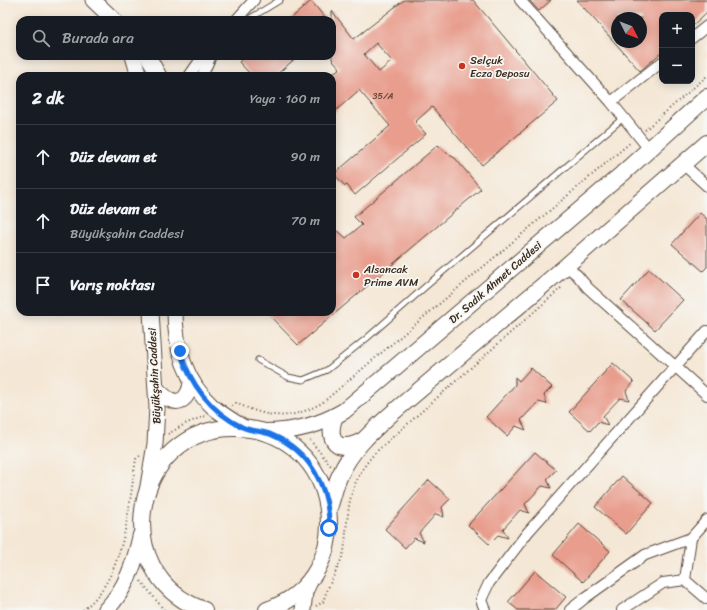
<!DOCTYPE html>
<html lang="tr">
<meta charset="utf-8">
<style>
:root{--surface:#171b24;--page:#20242c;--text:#f1f3f6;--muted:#9ea1a6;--line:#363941}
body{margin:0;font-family:Sriracha,sans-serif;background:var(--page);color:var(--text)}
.controls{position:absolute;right:12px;top:12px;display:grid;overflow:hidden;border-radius:8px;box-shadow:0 2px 10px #0003}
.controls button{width:36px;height:36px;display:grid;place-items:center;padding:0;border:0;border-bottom:1px solid var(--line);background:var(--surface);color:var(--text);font:20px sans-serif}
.compass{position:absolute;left:611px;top:12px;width:36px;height:36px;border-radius:50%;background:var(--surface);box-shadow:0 2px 10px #0003;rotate:132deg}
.stop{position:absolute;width:12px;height:12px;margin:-9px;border:3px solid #1a73e8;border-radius:50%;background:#fff}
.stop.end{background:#1a73e8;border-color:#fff;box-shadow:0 1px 4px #0008}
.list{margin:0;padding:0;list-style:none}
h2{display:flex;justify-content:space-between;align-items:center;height:52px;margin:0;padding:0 16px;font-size:17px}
h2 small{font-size:13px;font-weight:400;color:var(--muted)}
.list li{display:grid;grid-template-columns:26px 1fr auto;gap:12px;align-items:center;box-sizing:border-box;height:64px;padding:0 16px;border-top:1px solid var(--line)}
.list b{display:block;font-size:15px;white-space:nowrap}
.list p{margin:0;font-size:13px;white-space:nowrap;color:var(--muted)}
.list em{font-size:13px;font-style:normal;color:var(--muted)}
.icon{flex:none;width:22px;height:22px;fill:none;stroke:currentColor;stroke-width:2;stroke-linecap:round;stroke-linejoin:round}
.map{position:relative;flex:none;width:707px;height:610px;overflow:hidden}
.search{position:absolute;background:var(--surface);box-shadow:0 2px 10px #0003;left:16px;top:16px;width:320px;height:44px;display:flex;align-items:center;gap:10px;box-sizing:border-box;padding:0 14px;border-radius:12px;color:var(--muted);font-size:15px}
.panel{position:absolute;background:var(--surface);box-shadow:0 2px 10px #0003;left:16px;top:72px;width:320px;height:244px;border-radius:12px}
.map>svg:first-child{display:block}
.building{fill:#e89d8d;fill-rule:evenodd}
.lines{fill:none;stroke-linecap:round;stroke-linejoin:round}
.lane-casing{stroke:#574639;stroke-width:7}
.street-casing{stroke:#574639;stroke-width:12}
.secondary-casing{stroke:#574639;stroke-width:17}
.primary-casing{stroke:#574639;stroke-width:18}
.path{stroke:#574639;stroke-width:2;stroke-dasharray:1 3;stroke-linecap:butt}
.lane{stroke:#fff;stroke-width:5}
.street{stroke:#fff;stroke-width:10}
.secondary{stroke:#fff;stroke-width:15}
.primary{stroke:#fff;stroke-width:16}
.route{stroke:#1a73e8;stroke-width:5}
.poi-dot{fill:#c8321e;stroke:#f6f6f2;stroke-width:1.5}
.labels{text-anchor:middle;stroke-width:3.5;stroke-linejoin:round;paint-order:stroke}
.number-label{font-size:9px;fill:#66473a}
.poi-label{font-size:11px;fill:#3b2a1e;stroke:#f6f6f2;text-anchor:start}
.street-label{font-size:11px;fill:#3b2a1e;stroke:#f6f6f2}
</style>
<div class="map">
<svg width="707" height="610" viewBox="0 0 707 610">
<rect width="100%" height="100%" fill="#f6f6f2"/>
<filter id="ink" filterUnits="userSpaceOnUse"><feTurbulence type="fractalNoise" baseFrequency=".025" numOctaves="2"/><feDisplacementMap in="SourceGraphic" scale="8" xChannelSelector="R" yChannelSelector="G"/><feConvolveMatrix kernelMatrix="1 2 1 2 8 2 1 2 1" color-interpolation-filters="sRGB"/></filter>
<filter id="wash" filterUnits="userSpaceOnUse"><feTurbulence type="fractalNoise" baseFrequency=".012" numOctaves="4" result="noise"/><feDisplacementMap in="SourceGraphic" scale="16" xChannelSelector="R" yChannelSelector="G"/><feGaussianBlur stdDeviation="0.9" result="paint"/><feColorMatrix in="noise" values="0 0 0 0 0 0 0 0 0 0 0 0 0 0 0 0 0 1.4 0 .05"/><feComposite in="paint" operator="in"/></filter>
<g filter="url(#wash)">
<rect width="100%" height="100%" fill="#f5e7d5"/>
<g id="blocks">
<g class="building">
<path d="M404,0H473L558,101L482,165L432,107L415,122L426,134L355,195L347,185L345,186L334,174L390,126L359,90L332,114V74L340,68L332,59V11L354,39ZM376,43L392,61L379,72L364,54Z"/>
<path d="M529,0H551L539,11Z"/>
<path d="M577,0H707V12L692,26V15H662V52L640,71ZM617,18H641V42H617Z"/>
<path d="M311,1L327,20H289Z"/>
<path d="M246,56H298L275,76H252L239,62Z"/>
<path d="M438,145L449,155L455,158L481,189L298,345L266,312H332V236L338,231L346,238L362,225L354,217Z"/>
<path d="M700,213L707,219V267L703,271L672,244Z"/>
<path d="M649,269L683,300L655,330L621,300Z"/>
<path d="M613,363L634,382L626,391L629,400L620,398L603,416L608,425L598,422L590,431L569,412Z"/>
<path d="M531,368L552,387L544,395L547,404L538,402L521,420L526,430L516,426L507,436L486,417L515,385V377L519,381Z"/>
<path d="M535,452L556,470L547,479L551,488L542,486L525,504L529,513L520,510L503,529L508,538L498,535L489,544L468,525Z"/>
<path d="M622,476L653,503L626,534L595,507Z"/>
<path d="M429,480L450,499L442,507L444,517L436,514L419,533L424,542L414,538L405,548L385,529Z"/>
<path d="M579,524L610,551L583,582L553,555Z"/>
<path d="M535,571L566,597L555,610H518L508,602Z"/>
</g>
</g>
</g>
<g filter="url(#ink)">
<use href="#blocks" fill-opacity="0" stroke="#574639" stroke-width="1"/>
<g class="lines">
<defs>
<g id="lane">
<path d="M237,19H249L280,0"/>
<path d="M258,360L288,377L303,380L327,370L367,338L425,287L623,118"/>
</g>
<g id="street">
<path d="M520,0L611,102L649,149"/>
<path d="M236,20L254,0"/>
<path d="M692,38L707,26"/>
<path d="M189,76L203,56"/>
<path d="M202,76L211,56"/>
<path d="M611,102L662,62"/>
<path d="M683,164L707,186"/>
<path d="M566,266L577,275L588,288L707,395"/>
<path d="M691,538L685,580L707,599"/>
<path d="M485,610L481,600L489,583L528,532L707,331"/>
<path d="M570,610L585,598L645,555L691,538L707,520"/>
<path d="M622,610L663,583L685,580"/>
</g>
<g id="secondary">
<path d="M93,0L114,20"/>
<path d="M133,56L139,76"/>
<path d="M148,56L159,76"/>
<path d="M175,312C175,347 186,383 213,407C223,415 233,421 244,428"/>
<path d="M156,388C160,392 165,398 171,400C184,406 191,391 191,380"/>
<path d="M148,486L155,444L157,407L151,312"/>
<path d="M303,610L305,592L311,579"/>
</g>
<g id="primary">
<path d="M335,416C325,441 338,454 362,441"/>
<path d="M264,432C293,432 319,426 344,411L622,174L707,97"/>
<path d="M329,508C333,497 335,485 340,475C351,450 370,433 390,415L566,266L707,143"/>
<path d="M106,610C126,589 135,563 141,535"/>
<path d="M204,610C104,574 133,426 236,428C342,429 364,577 267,610"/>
</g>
</defs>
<use href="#lane" class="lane-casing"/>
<use href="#street" class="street-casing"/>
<use href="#secondary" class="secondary-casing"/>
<use href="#primary" class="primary-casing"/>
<g class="path">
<path d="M645,130L707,76"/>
<path d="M232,405L236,403C269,418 289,421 322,403L631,142"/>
<path d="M168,434L187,423L205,416"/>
<path d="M310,440L331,466"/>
<path d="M141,581L164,610"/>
<path d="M316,606L323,602C328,584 339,569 344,551C346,539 346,526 348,514C350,490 360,468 377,451L561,288"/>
<path d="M83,610C126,576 128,509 136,459L141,455"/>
</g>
<use href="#lane" class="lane"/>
<use href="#street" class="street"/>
<use href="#secondary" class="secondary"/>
<use href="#primary" class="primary"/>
</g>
</g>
<g class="lines" filter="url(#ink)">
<path class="route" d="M180,351C190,384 211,412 242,427C250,431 263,431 272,435C310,451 330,488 329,528"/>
</g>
<g class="poi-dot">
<circle cx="462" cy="66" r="4"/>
<circle cx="356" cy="275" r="4"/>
</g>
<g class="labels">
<g class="number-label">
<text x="383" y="99">35/A</text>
</g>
<g class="poi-label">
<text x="470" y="64">Selçuk<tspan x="470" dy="13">Ecza Deposu</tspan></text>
<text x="364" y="273">Alsancak<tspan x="364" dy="13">Prime AVM</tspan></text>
</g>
<g class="street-label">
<text transform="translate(495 282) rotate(-41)" y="4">Dr. Sadık Ahmet Caddesi</text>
<text transform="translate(154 376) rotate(-93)" y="4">Büyükşahin Caddesi</text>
</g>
</g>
</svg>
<div class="controls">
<button>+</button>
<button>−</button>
</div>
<svg class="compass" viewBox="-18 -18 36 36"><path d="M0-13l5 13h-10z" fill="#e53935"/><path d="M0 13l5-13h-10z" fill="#9ea1a6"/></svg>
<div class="stop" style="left:329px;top:528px"></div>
<div class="stop end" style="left:180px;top:351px"></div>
<div class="search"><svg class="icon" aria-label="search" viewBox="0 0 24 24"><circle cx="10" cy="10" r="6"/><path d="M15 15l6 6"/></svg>Burada ara</div>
<section class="panel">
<h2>2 dk<small>Yaya · 160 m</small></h2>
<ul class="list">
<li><svg class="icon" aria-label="ahead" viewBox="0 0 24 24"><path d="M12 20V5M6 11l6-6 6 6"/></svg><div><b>Düz devam et</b></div><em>90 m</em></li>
<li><svg class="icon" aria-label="ahead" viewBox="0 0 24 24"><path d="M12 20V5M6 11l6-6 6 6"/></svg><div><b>Düz devam et</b><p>Büyükşahin Caddesi</p></div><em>70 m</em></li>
<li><svg class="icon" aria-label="arrive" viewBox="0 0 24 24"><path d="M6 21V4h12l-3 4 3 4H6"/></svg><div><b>Varış noktası</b></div></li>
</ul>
</section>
</div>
